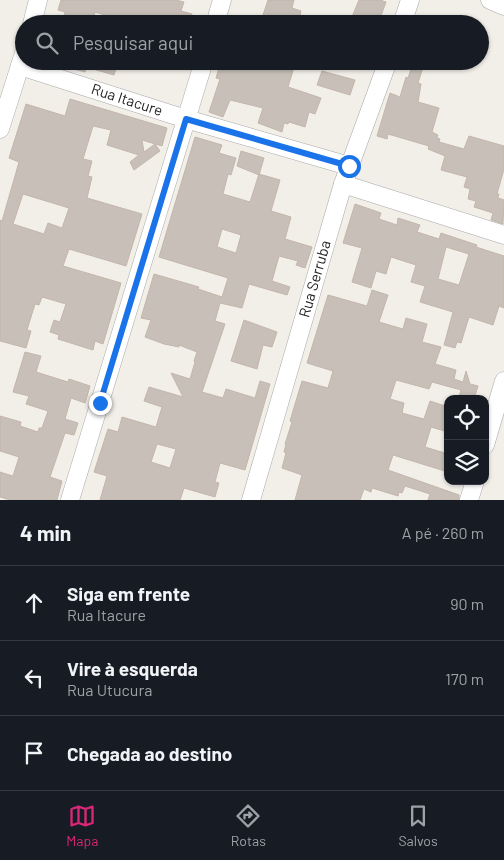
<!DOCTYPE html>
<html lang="pt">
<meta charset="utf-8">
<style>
:root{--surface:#171b24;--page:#20242c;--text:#f1f3f6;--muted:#9ea1a6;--line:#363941;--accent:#db2777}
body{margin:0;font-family:Barlow,sans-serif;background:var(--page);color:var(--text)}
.controls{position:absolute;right:15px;bottom:15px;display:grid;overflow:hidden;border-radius:10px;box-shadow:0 1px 4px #0004}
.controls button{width:45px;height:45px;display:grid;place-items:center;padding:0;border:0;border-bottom:1px solid var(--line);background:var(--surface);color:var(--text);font:25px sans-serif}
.stop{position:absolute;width:15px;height:15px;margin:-11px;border:4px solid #1a73e8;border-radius:50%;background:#fff}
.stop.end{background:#1a73e8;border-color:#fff;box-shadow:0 1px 5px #0008}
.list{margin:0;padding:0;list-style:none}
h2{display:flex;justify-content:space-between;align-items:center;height:65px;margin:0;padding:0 20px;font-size:21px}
h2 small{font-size:16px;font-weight:400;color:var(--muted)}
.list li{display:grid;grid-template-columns:32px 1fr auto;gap:15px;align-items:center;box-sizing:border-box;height:75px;padding:0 20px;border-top:1px solid var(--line)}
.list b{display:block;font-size:19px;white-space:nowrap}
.list p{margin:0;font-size:16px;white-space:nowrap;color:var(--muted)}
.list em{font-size:16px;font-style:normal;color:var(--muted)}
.icon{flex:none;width:28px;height:28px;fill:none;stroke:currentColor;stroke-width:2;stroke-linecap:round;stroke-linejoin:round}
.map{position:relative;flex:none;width:504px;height:500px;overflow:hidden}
.search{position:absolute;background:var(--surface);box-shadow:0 1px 4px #0004;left:15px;right:15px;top:15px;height:55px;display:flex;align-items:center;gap:12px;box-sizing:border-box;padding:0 18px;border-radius:28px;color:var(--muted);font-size:19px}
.sheet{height:290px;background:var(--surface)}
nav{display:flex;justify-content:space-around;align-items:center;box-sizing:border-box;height:70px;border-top:1px solid var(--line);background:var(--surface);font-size:14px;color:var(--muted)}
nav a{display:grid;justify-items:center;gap:2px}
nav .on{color:var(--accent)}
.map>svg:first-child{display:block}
.building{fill:#c7bfb8;stroke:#c4b6ab;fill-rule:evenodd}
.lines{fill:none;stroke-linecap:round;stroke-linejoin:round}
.minor-casing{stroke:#a9a9a9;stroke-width:19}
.minor{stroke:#fff;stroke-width:18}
.route{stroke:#1a73e8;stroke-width:6}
.labels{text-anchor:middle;stroke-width:4;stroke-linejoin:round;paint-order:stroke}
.street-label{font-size:15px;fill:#222;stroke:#fff}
</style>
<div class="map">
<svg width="504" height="500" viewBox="0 0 504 500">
<rect width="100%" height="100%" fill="#f2efe9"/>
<g class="building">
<path d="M61,0H176L184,2L181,11L192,14L189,24H159L138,18L137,24H135L95,12L92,24H73L63,21L65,12L58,10Z"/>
<path d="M268,0H294L292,8L301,11L298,24H260Z"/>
<path d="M359,0H380L386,2L378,24H349Z"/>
<path d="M56,61H103L117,65L114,75L86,67L85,72L56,64Z"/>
<path d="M221,61H296L288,87L321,98L315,114L309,112L305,127L289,122L288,124L284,123L282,132L258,123L263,108L230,100L223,117L209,112L220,79L216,78Z"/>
<path d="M414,61H425L418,83L421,84L418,102L439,108L432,132L438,135L437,138L440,139L439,142L464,149L469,136L504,146V169L497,194H499L498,198L504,200L503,224L491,220L493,213L474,207L476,201L468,199L470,189L464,187L467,177L441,170L445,156L428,149L429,146L388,134L387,139L377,136L390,93L400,97L406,77L408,78Z"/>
<path d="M322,71L355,80L350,95L317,85Z"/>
<path d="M70,99L167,128L162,146L142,140L144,152L155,144L160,151L134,170L130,162L139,155L107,145L111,130L93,126L83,159L92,161L88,176L92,177L87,198L142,214L126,266L69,249L63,266L121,283L103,344L95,341L93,350L58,339L59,335L50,332L54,320L60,322L66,304L42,297L39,305L35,304L27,330L31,331L26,348L0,341V220L2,221L19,162L9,158L26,104L65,116ZM23,194L69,208L62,228L48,223L44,234L13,224Z"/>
<path d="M195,137L222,145L219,153L236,158L231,175L228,174L223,194L250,202L259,174L280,180L271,211L291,217L285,239L312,247L305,268L296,265L298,261L279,256L272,281L290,287L287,295L249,284L242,308L220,303L215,321L225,324L202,392L223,398L226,389L255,398L260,381L270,384L245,470L220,463L215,482L219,483L215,497L184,488L180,500H100L107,476L94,472L108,429L118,432L122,417L156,427L162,407L144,401L149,387L183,397L171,373L190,379L195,362L194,361L197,352L179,345V347L164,344L145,337L151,320L141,318L154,274L199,287L198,289L222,297L228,278L159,257ZM222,229L241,235L236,253L217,247ZM157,444L176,449L170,468L151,462Z"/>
<path d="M241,151L264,158L259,175L237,166Z"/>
<path d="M355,204L381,213L379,219L397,225L398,218L420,225L417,232L439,239L441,233L477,245L476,247L504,256V308L499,306L493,325L469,317L461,343L457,342L455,348L444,345L453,312L420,302L425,286L411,282L416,265L391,257L386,274L376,271L371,288L352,282L362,248L343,243ZM446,247L469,254L459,285L438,279Z"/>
<path d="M372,290L388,295L379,322L403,329L406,318L427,324L422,342L441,347L435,364L456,370L454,379L463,382L466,371L470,384L478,386L474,399H466L459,397L461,390L432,382L429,389L396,380L390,399L404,403L402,413L424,419L430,401L448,407V432L431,427L425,447L448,454V472L393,455L388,470L459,495V500H428L430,494L405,486L402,493L399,492L398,496L372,488L371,492L364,489L360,500H295L302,475L282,468L286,453L284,452L286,444H285L292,422L290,421L302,381L328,388L333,371L307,363L328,295L367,306Z"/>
<path d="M244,320L277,332L272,347L263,345L257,369L231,361Z"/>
<path d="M25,352L41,356L36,372L68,382L69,379L90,386L85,403L71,398L65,419L78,423L74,435L65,433L50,477L62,481L57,500H10L0,497V472L13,476L19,457L0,451V416L21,422L20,426L38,432L39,428H42L48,411L26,404L29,396L13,392Z"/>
</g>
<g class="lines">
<defs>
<g id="minor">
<path d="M490,0L504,6"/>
<path d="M32,24L38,0"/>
<path d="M215,24L222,0"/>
<path d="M402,24L410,0"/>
<path d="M20,66L186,119L349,166"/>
<path d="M0,129L24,53"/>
<path d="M343,184L504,235"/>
<path d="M485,445L504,381"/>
<path d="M70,500L204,61"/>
<path d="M251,500L343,184L388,61"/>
<path d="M469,500L475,481"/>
</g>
</defs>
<use href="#minor" class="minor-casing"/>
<use href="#minor" class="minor"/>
</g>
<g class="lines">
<path class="route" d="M100,403L186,119L349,166"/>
</g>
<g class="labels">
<g class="street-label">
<text transform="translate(127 100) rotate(18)" y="5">Rua Itacure</text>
<text transform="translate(315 279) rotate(-74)" y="5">Rua Serruba</text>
</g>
</g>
</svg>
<div class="controls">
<button><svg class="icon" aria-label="locate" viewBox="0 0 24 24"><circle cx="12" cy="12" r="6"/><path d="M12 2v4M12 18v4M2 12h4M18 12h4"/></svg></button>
<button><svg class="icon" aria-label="layers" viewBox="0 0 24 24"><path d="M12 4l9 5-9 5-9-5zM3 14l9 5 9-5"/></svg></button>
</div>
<div class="stop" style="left:349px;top:166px"></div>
<div class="stop end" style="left:100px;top:403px"></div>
<div class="search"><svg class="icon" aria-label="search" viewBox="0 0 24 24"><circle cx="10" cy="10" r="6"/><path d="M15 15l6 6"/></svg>Pesquisar aqui</div>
</div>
<section class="sheet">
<h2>4 min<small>A pé · 260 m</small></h2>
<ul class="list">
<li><svg class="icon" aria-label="ahead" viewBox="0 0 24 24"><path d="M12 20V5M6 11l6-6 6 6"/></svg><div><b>Siga em frente</b><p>Rua Itacure</p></div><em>90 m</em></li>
<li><svg class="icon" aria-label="left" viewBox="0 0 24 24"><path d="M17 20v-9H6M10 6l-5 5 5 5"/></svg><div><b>Vire à esquerda</b><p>Rua Utucura</p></div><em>170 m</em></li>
<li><svg class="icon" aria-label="arrive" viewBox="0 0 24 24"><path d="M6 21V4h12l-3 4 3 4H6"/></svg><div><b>Chegada ao destino</b></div></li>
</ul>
</section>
<nav>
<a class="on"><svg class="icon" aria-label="map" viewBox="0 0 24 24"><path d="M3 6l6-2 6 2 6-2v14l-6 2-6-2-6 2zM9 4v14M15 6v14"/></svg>Mapa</a>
<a><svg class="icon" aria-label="directions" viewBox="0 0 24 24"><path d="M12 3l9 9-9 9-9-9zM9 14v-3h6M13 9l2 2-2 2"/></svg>Rotas</a>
<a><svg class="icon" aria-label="saved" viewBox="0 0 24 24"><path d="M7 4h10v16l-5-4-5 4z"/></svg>Salvos</a>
</nav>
